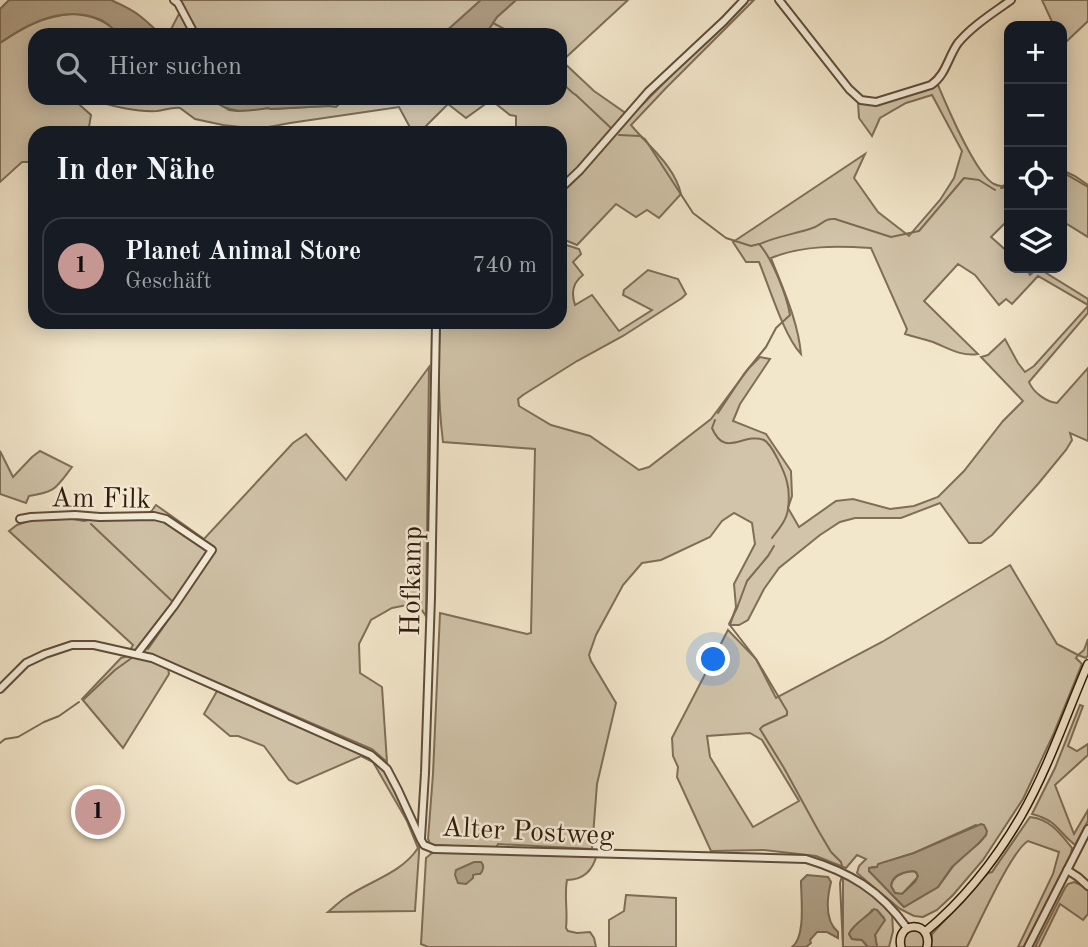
<!DOCTYPE html>
<html lang="de">
<meta charset="utf-8">
<style>
:root{--surface:#171b24;--page:#242831;--text:#f1f3f6;--muted:#9ea1a6;--line:#363941;--accent:#c59692}
body{margin:0;font-family:"Old Standard TT",serif;background:var(--page);color:var(--text)}
.controls{position:absolute;right:21px;top:21px;display:grid;overflow:hidden;border-radius:14px;box-shadow:0 4px 18px #0003}
.controls button{width:63px;height:63px;display:grid;place-items:center;padding:0;border:0;border-bottom:2px solid var(--line);background:var(--surface);color:var(--text);font:35px sans-serif}
.you{position:absolute;left:714px;top:660px;width:24px;height:24px;margin:-18px;border:5px solid #fff;border-radius:50%;background:#1a73e8;box-shadow:0 0 0 10px #1a73e833}
.badge{display:grid;place-items:center;width:46px;height:46px;border-radius:50%;background:var(--accent);color:#111;font-size:23px;font-weight:700}
.pin{position:absolute;translate:-50% -50%;border:4px solid #fff;box-shadow:0 2px 7px #0006}
.list{margin:0;padding:0;list-style:none}
h2{display:flex;justify-content:space-between;align-items:center;height:91px;margin:0;padding:0 28px;font-size:30px}
h2 small{font-size:23px;font-weight:400;color:var(--muted)}
.list li{display:grid;grid-template-columns:46px 1fr auto;gap:21px;align-items:center;box-sizing:border-box;height:98px;margin:0 14px 14px;padding:0 14px;border:2px solid var(--line);border-radius:21px}
.list b{display:block;font-size:26px;white-space:nowrap}
.list p{margin:0;font-size:23px;white-space:nowrap;color:var(--muted)}
.list em{font-size:23px;font-style:normal;color:var(--muted)}
.icon{flex:none;width:38px;height:38px;fill:none;stroke:currentColor;stroke-width:2;stroke-linecap:round;stroke-linejoin:round}
.map{position:relative;flex:none;width:1088px;height:947px;overflow:hidden}
.search{position:absolute;background:var(--surface);box-shadow:0 4px 18px #0003;left:28px;top:28px;width:539px;height:77px;display:flex;align-items:center;gap:18px;box-sizing:border-box;padding:0 24px;border-radius:21px;color:var(--muted);font-size:26px}
.panel{position:absolute;background:var(--surface);box-shadow:0 4px 18px #0003;left:28px;top:126px;width:539px;height:203px;border-radius:21px}
.map>svg:first-child{display:block}
.green{fill:#d1c4aa;stroke:#7f6e58;stroke-width:2;fill-rule:evenodd}
.water{fill:#b0a188;stroke:#7c6a54;stroke-width:2;fill-rule:evenodd}
.lines{fill:none;stroke-linecap:round;stroke-linejoin:round}
.stream{stroke:#7c6a54;stroke-width:2}
.minor-casing{stroke:#5e4c38;stroke-width:10}
.major-casing{stroke:#2d1807;stroke-width:10}
.minor{stroke:#f7efdd;stroke-width:6}
.major{stroke:#f3e7cb;stroke-width:7}
.labels{text-anchor:middle;stroke-width:5;stroke-linejoin:round;paint-order:stroke}
.street-label{font-size:28px;fill:#2d1807;stroke:#f7efdd}
</style>
<div class="map">
<svg width="1088" height="947" viewBox="0 0 1088 947">
<rect width="100%" height="100%" fill="#f3e7cb"/>
<filter id="stains"><feTurbulence type="fractalNoise" baseFrequency=".00286" numOctaves="4"/><feColorMatrix values="0 0 0 0 .2 0 0 0 0 .09 0 0 0 0 .02 0 0 0 .5 -.17"/></filter>
<radialGradient id="worn" r=".72"><stop offset=".6" stop-color="#630" stop-opacity="0"/><stop offset="1" stop-color="#630" stop-opacity=".3"/></radialGradient>
<g class="green">
<path d="M176,0H481L442,35H168L180,12Z"/>
<path d="M516,0H628L562,61L594,91L624,112L628,119L746,0H754L666,88L631,125C649,147 674,165 681,194L659,218L647,210L636,217L616,204L577,245L560,238V133H516V116L510,115L491,100L466,118L448,104L419,133H413L399,107L290,123L258,129L223,125L195,119L180,108C172,107 165,110 157,111C142,112 106,107 94,98H209L229,110L237,111L268,108L271,109L328,106H336L339,104L363,102L373,98H560V35H481L489,29L497,17Z"/>
<path d="M1042,0H1088V21L1065,43L1062,38V26H1054Z"/>
<path d="M73,14C93,15 107,22 123,35H35V98H72L91,115L88,133H35V162H22L0,182V43C24,27 43,16 73,14Z"/>
<path d="M938,85C947,106 975,174 994,184C1000,187 1003,186 1009,184V219L991,237L1009,253V268H1026L1030,275L1038,268L1088,299V305L1038,276L1012,304L1006,299L999,305L975,275L958,264L924,301L978,354C962,357 948,348 933,342C924,339 914,337 905,334L907,329L871,248C837,246 803,245 771,258C783,289 798,321 801,354C784,336 769,286 759,262H746L733,242L865,154L854,178L878,212L909,236L940,200L954,178L962,151L932,95L906,103L880,118L872,136L859,118L858,103L876,105Z"/>
<path d="M1062,170L1075,176L1088,185V237L1062,221Z"/>
<path d="M560,243L579,249L581,254L573,262L583,275C572,283 571,293 575,305L592,295L619,331L652,310L623,295L624,290L648,270L678,279L686,294L682,298L623,336L577,361L523,395L518,399L519,406L551,425L590,436L639,470L649,467L711,419L749,368L760,357L770,359L740,404L733,421L766,434L791,471L792,496L788,508L799,527L836,501L853,499L890,509L914,506L938,497L964,471L1003,421L1023,401L981,357L988,355L1005,339L1018,363L1025,372L1034,366L1088,306V313L1029,382C1033,392 1046,402 1057,403L1088,368V441L1070,433L1072,440L1066,450L1038,484L992,535L981,543H969L940,503L901,518H855L840,522L820,535L779,568L764,589L748,620L739,625H730L736,607L734,584L755,544L752,523L734,513L722,521L710,537L661,560L642,563L623,585L596,635L589,655L591,661L616,703L597,784L592,849L498,844L496,848L430,845L426,843L429,841L428,839L433,774L440,613L527,634L531,633L535,449L443,442C438,402 438,362 440,322H560Z"/>
<path d="M429,367L426,616L417,603L392,608L371,620L359,644L360,673L382,687L387,762L372,749L155,656L130,650L133,645L9,531L17,525L31,520L62,517L84,521L93,519H145L156,505L204,539L293,443L306,434L346,480Z"/>
<path d="M0,451L13,477L32,457L40,451L72,467C56,488 56,492 29,496L26,503L0,494Z"/>
<path d="M1010,565L1057,644L1078,655L1084,650L1088,639V655L1086,658L1078,655L1076,658L1082,664L1054,733L1023,799L983,860L953,895L937,910L923,917L914,916L900,909L857,873L859,866L866,859L857,855L846,868L816,856L764,850L711,851L677,777L678,767L673,756L672,738L728,630L756,659L776,698L882,642ZM750,733L762,740L799,801L753,827L710,757L707,736ZM976,825L986,835L979,843L957,861L938,887L904,907L869,871L872,867H877L879,864L914,853Z"/>
<path d="M132,655L150,660L168,668L169,674L123,748L82,699L121,658Z"/>
<path d="M217,691L372,759L384,770L388,777L419,844V853L415,911L328,912C334,907 339,902 345,898C369,881 401,874 418,848L407,821L373,762L361,756L297,784L289,780L264,746L238,736H230L204,714Z"/>
<path d="M1080,705L1083,706L1068,746L1077,751L1088,744V755L1055,785L1074,834L1088,810V821L1075,845C1056,830 1058,821 1032,814L1055,768Z"/>
<path d="M1030,817C1050,819 1060,833 1072,848L1071,854L1024,947H1018L1053,874L1059,852L1028,841C1011,851 978,926 967,947H931L932,934L984,877L988,873L992,872Z"/>
<path d="M483,852L597,854C593,870 583,880 567,880C564,896 568,911 566,928L568,931L577,933L590,932L594,938L596,947H428L421,944L426,858L432,853Z"/>
<path d="M913,871L916,872L918,877L902,894L895,893L891,886C893,875 903,872 913,871Z"/>
<path d="M843,875L872,895L892,914L893,931L889,947H877L875,935L884,918L877,910H872C866,920 854,923 849,934L852,939L862,940L868,947H843Z"/>
<path d="M1074,882L1081,885L1088,891V914L1083,920L1060,904L1039,947H1035L1065,888L1068,884Z"/>
<path d="M626,895L676,898V947H609V920L624,911Z"/>
<path d="M910,930H916L924,935V947H904L903,938Z"/>
</g>
<g class="water">
<path d="M9,0H111C120,4 133,10 140,16C148,22 154,29 162,35C153,35 131,37 124,35C116,33 109,24 101,20C66,4 29,22 0,43V9Z"/>
<path d="M481,0H516L497,17L489,29L481,35H442Z"/>
<path d="M209,98H373L363,102L339,104L336,107L328,106L271,109L268,108C242,112 231,114 209,98Z"/>
<path d="M981,824L984,825L987,831L986,835L979,843L952,867L938,887L904,907L869,871V868L877,867L878,864L914,853ZM913,871L916,872L918,876L915,882L902,894L895,893L891,886C892,875 903,872 913,871Z"/>
<path d="M474,862H481C485,866 483,871 480,874H477L473,875V878L466,884L458,883L455,875L456,870Z"/>
<path d="M807,875L828,877L831,882C827,898 824,920 838,932V938L827,932H817L810,940L811,943L806,947H792C806,937 801,898 801,881Z"/>
<path d="M874,909L877,910L885,920L875,935L877,947H868L862,940L852,939L849,934C853,924 867,917 874,909Z"/>
</g>
<g class="lines">
<g class="stream">
<path d="M493,23L516,35"/>
<path d="M560,82C567,86 570,92 576,95L612,129"/>
<path d="M619,135L640,136L645,139L693,213L726,238L751,246L759,244C772,258 787,296 790,315L776,328L766,347L744,374L718,413"/>
<path d="M1062,172L1088,187"/>
<path d="M1001,188L1009,186"/>
<path d="M760,244C777,236 797,234 815,227C823,223 826,218 835,219L891,237L919,231L964,178L979,180L995,190"/>
<path d="M715,420L712,428C725,459 743,432 764,440C772,444 785,473 787,482C789,490 789,502 788,509C787,520 778,530 772,538"/>
<path d="M91,524L172,601"/>
<path d="M774,546L768,556L747,581L737,608L729,624L756,659L787,711V715L763,726L760,729L784,768L818,830L831,852L841,862L842,866"/>
<path d="M148,649L178,606"/>
<path d="M84,699L115,670L133,657"/>
<path d="M0,743L5,739L18,737L44,722L59,716L79,702"/>
<path d="M842,876L840,883L843,947"/>
</g>
<defs>
<g id="minor">
<path d="M174,0L178,3L195,35"/>
<path d="M779,0L849,89L861,100L876,102L931,85C946,75 948,57 958,43C972,26 993,13 1011,0"/>
<path d="M560,189L580,170L648,92L724,21L744,0"/>
<path d="M20,519L31,517L75,515L100,517L154,516L166,519L212,550L174,606L137,654"/>
<path d="M0,689L26,663L45,654L72,645H94L152,658L371,755L387,769L398,790L421,840L424,845L434,849L806,859C849,872 880,890 907,928"/>
<path d="M421,838L425,773L431,597L436,322"/>
<path d="M1067,870L1078,877L1088,886"/>
<path d="M1028,947L1088,829"/>
</g>
<g id="major">
<path d="M925,932C964,900 996,859 1021,816C1048,769 1066,715 1088,664"/>
<path d="M901,947C895,920 933,920 927,947"/>
</g>
</defs>
<use href="#minor" class="minor-casing"/>
<use href="#major" class="major-casing"/>
<use href="#minor" class="minor"/>
<use href="#major" class="major"/>
</g>
<g class="labels">
<g class="street-label">
<text transform="translate(101 497) rotate(1)" y="10">Am Filk</text>
<text transform="translate(410 581) rotate(-89)" y="10">Hofkamp</text>
<text transform="translate(528 830) rotate(3)" y="10">Alter Postweg</text>
</g>
</g>
<rect width="100%" height="100%" filter="url(#stains)"/>
<rect width="100%" height="100%" fill="url(#worn)"/>
</svg>
<div class="controls">
<button>+</button>
<button>−</button>
<button><svg class="icon" aria-label="locate" viewBox="0 0 24 24"><circle cx="12" cy="12" r="6"/><path d="M12 2v4M12 18v4M2 12h4M18 12h4"/></svg></button>
<button><svg class="icon" aria-label="layers" viewBox="0 0 24 24"><path d="M12 4l9 5-9 5-9-5zM3 14l9 5 9-5"/></svg></button>
</div>
<div class="you"></div>
<div class="pin badge" style="left:98px;top:812px">1</div>
<div class="search"><svg class="icon" aria-label="search" viewBox="0 0 24 24"><circle cx="10" cy="10" r="6"/><path d="M15 15l6 6"/></svg>Hier suchen</div>
<section class="panel">
<h2>In der Nähe<small></small></h2>
<ul class="list">
<li><span class="badge">1</span><div><b>Planet Animal Store</b><p>Geschäft</p></div><em>740 m</em></li>
</ul>
</section>
</div>
